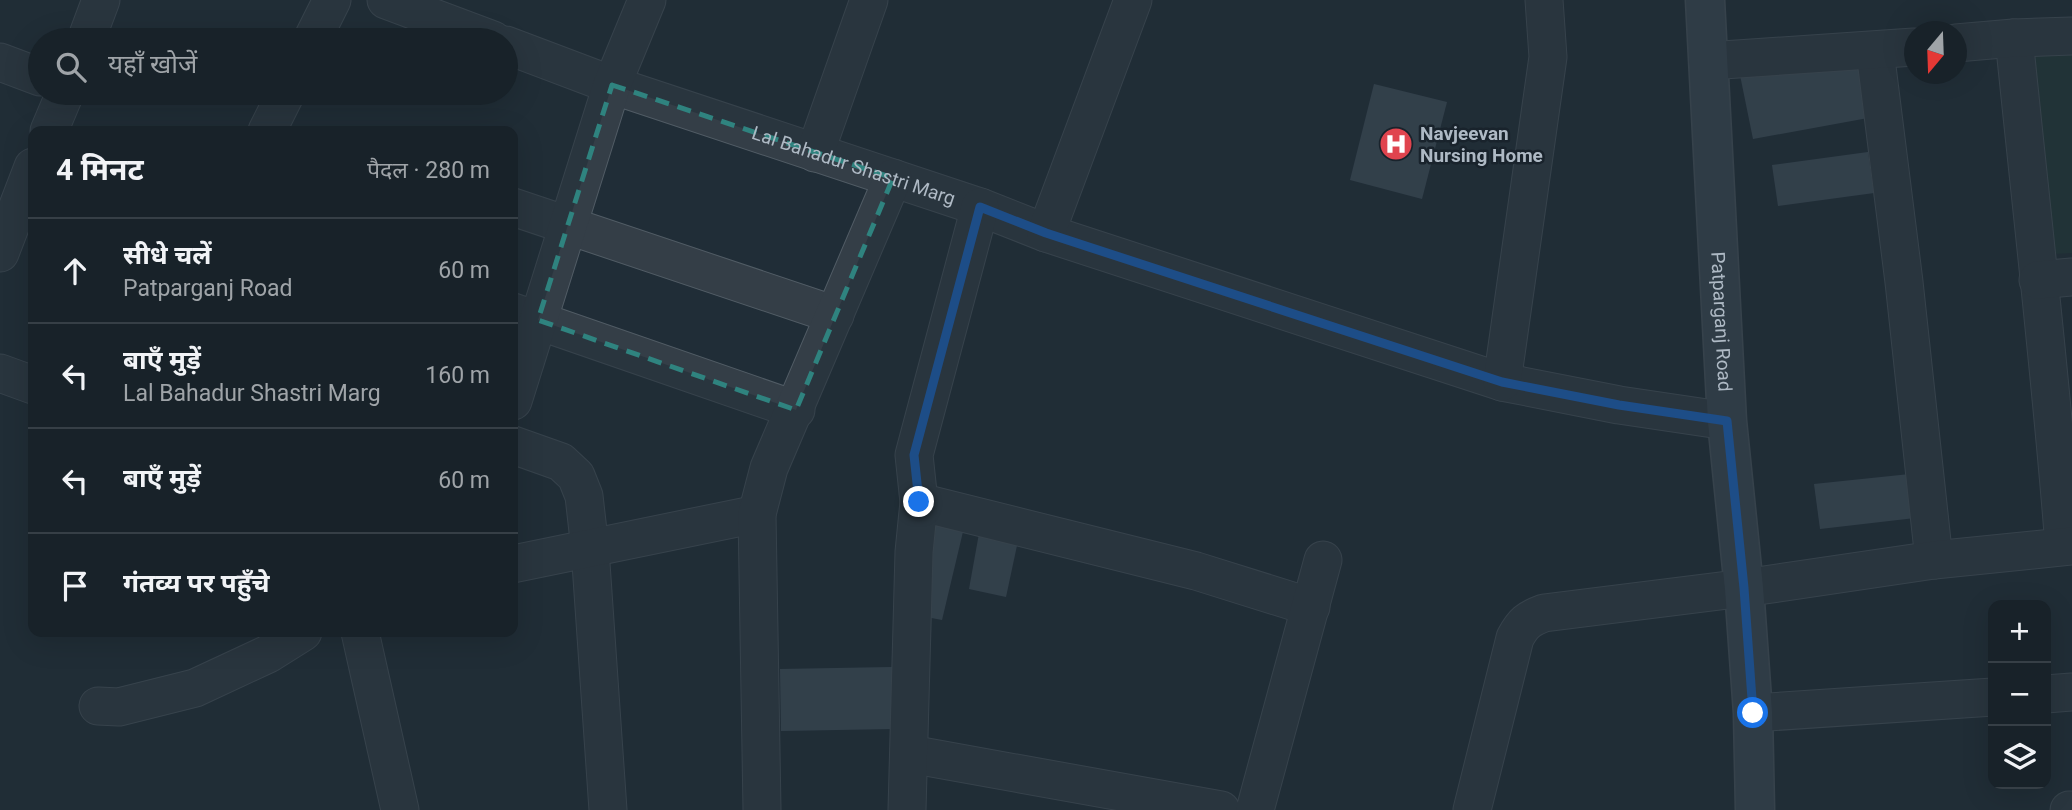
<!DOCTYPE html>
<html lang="hi">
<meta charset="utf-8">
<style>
:root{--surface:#182229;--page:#212a31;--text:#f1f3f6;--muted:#9fa4a8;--line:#363f46}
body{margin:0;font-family:Roboto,"Noto Sans Devanagari",sans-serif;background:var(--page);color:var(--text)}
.controls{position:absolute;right:21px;bottom:21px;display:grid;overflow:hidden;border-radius:14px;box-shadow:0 7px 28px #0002}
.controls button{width:63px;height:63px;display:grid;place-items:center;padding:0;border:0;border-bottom:2px solid var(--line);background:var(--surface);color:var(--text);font:35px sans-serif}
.compass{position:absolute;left:1904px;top:21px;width:63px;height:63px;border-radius:50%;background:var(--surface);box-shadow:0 7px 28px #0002;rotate:199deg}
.stop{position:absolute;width:21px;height:21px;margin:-16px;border:5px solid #1a73e8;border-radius:50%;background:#fff}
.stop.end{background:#1a73e8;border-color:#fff;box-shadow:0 2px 7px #0008}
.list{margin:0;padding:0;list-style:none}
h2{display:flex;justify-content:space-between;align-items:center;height:91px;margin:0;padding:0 28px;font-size:30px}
h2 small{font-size:23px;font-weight:400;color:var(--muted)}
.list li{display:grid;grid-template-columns:46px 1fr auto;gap:21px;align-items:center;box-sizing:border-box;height:105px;padding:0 28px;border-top:2px solid var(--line)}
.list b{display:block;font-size:26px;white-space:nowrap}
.list p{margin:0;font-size:23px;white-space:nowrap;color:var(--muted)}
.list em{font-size:23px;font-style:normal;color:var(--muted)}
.icon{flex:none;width:38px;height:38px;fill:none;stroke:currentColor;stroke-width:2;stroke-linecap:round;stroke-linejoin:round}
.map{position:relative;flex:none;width:2072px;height:810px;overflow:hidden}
.search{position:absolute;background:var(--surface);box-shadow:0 7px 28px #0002;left:28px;top:28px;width:490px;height:77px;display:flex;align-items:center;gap:18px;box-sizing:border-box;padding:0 24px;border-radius:38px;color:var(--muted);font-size:26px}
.panel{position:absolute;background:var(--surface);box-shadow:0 7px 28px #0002;left:28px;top:126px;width:490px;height:511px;border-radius:14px}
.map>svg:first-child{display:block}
.green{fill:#233a38}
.building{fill:#485763}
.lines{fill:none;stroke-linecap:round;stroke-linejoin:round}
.street-casing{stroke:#515c65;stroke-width:39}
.secondary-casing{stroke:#515c65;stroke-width:41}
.street{stroke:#343e47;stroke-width:37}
.secondary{stroke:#424e5a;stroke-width:38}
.route{stroke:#1a73e8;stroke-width:9}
.marked{fill:none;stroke:#2f837f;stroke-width:5;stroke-dasharray:14 9;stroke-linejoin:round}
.labels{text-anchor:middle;stroke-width:5;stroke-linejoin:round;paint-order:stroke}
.poi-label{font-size:19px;font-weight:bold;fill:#aeb9c4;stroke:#19232c;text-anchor:start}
.street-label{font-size:19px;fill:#aeb9c4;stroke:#19232c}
</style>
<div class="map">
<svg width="2072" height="810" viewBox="0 0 2072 810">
<rect width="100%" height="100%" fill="#202d37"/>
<path class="green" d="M2072,20V253L2051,254L2017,25Z"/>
<g class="building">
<path d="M1855,53L1868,118L1753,139L1740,75Z"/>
<path d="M1374,84L1447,102L1422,199L1350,180Z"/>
<path d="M1868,152L1874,193L1778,206L1772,165Z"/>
<path d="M1910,474L1915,518L1820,529L1814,484Z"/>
<path d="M924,513L966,519L942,620L916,615Z"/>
<path d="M980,528L1019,536L1006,597L969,589Z"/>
<path d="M892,667L893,729L781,731L780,669Z"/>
</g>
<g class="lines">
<defs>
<g id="street">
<path d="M386,0L493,40"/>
<path d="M2014,38C2031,207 2051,376 2064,546"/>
<path d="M86,40L101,0"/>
<path d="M312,40L332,0"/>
<path d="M1956,43L2014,38L2072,36"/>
<path id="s1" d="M506,45L612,85L980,207L1046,233L1502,382L1619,405L1727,421"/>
<path d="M1875,51L1904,282L1934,560"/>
<path d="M1708,61L1914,47"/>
<path d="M0,62L40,77"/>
<path d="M49,131L65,93"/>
<path d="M267,131L286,93"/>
<path d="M815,153L869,0"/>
<path d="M513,207L835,315"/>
<path d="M1046,233L1133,0"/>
<path d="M0,253L33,167"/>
<path d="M2038,280L2072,277"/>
<path d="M513,312L796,410"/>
<path d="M0,373L33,385"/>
<path d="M1502,382L1548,57L1544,0"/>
<path d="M513,401L612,85L647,0"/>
<path d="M513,445L561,462L576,476L584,496L590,549L608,810"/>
<path d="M919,502L1196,571L1311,607"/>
<path d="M513,564L757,514"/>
<path d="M360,632L400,810"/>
<path d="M2046,694L2072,692"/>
<path d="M98,706L119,707L195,688L268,654L303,632"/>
<path d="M1753,713L1993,697"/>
<path d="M910,754L1221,810"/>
<path d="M762,810L757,514L769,468L893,178"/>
<path d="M907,810L914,552L919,502L914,455L980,207"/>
<path d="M1255,810L1323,560"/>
<path d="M1472,810L1515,638C1523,623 1528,619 1544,613L1744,588L1934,560L2072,546"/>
<path d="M2069,810H2072"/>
</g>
<g id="secondary">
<path id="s2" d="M1705,0L1727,421L1744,588L1753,713L1755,810"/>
</g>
</defs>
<use href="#street" class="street-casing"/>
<use href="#secondary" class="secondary-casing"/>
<use href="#street" class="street"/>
<use href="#secondary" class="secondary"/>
</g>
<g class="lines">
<path class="route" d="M919,502L914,455L980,207L1046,233L1502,382L1619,405L1727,421L1744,588L1753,713"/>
</g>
<path d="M0 0H2072V810H0ZM612,85L893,178L796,410L538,320Z" fill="#202d37" fill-opacity=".55" fill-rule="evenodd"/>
<path class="marked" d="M612,85L893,178L796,410L538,320Z"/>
<defs>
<symbol id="hospital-disc" viewBox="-11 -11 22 22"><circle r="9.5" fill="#e0444e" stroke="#19232c"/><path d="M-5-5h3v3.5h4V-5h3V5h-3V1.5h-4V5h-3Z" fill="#fff"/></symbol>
</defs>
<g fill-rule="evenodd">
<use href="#hospital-disc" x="1377" y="125" width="38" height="38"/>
</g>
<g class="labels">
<g class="poi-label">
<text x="1420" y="140">Navjeevan<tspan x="1420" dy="22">Nursing Home</tspan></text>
</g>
<g class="street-label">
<text dy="7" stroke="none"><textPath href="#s1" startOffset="368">Lal Bahadur Shastri Marg</textPath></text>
<text dy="7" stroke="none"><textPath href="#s2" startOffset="322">Patparganj Road</textPath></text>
</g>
</g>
</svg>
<div class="controls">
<button>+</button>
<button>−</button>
<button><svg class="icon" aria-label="layers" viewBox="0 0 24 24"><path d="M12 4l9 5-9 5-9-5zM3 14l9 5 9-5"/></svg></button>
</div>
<svg class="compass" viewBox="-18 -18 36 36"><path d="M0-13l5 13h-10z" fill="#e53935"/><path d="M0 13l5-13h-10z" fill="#9fa4a8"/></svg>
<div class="stop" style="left:1753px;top:713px"></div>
<div class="stop end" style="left:919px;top:502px"></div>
<div class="search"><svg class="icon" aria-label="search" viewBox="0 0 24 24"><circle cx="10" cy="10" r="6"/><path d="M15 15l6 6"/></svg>यहाँ खोजें</div>
<section class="panel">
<h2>4 मिनट<small>पैदल · 280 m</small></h2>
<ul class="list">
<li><svg class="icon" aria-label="ahead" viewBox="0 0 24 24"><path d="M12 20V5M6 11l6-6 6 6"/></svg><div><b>सीधे चलें</b><p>Patparganj Road</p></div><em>60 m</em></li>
<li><svg class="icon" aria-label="left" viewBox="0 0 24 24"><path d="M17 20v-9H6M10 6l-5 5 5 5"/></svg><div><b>बाएँ मुड़ें</b><p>Lal Bahadur Shastri Marg</p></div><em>160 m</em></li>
<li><svg class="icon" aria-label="left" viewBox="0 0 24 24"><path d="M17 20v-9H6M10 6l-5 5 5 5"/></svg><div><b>बाएँ मुड़ें</b></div><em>60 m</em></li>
<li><svg class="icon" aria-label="arrive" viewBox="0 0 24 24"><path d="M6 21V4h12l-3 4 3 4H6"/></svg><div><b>गंतव्य पर पहुँचे</b></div></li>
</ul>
</section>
</div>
